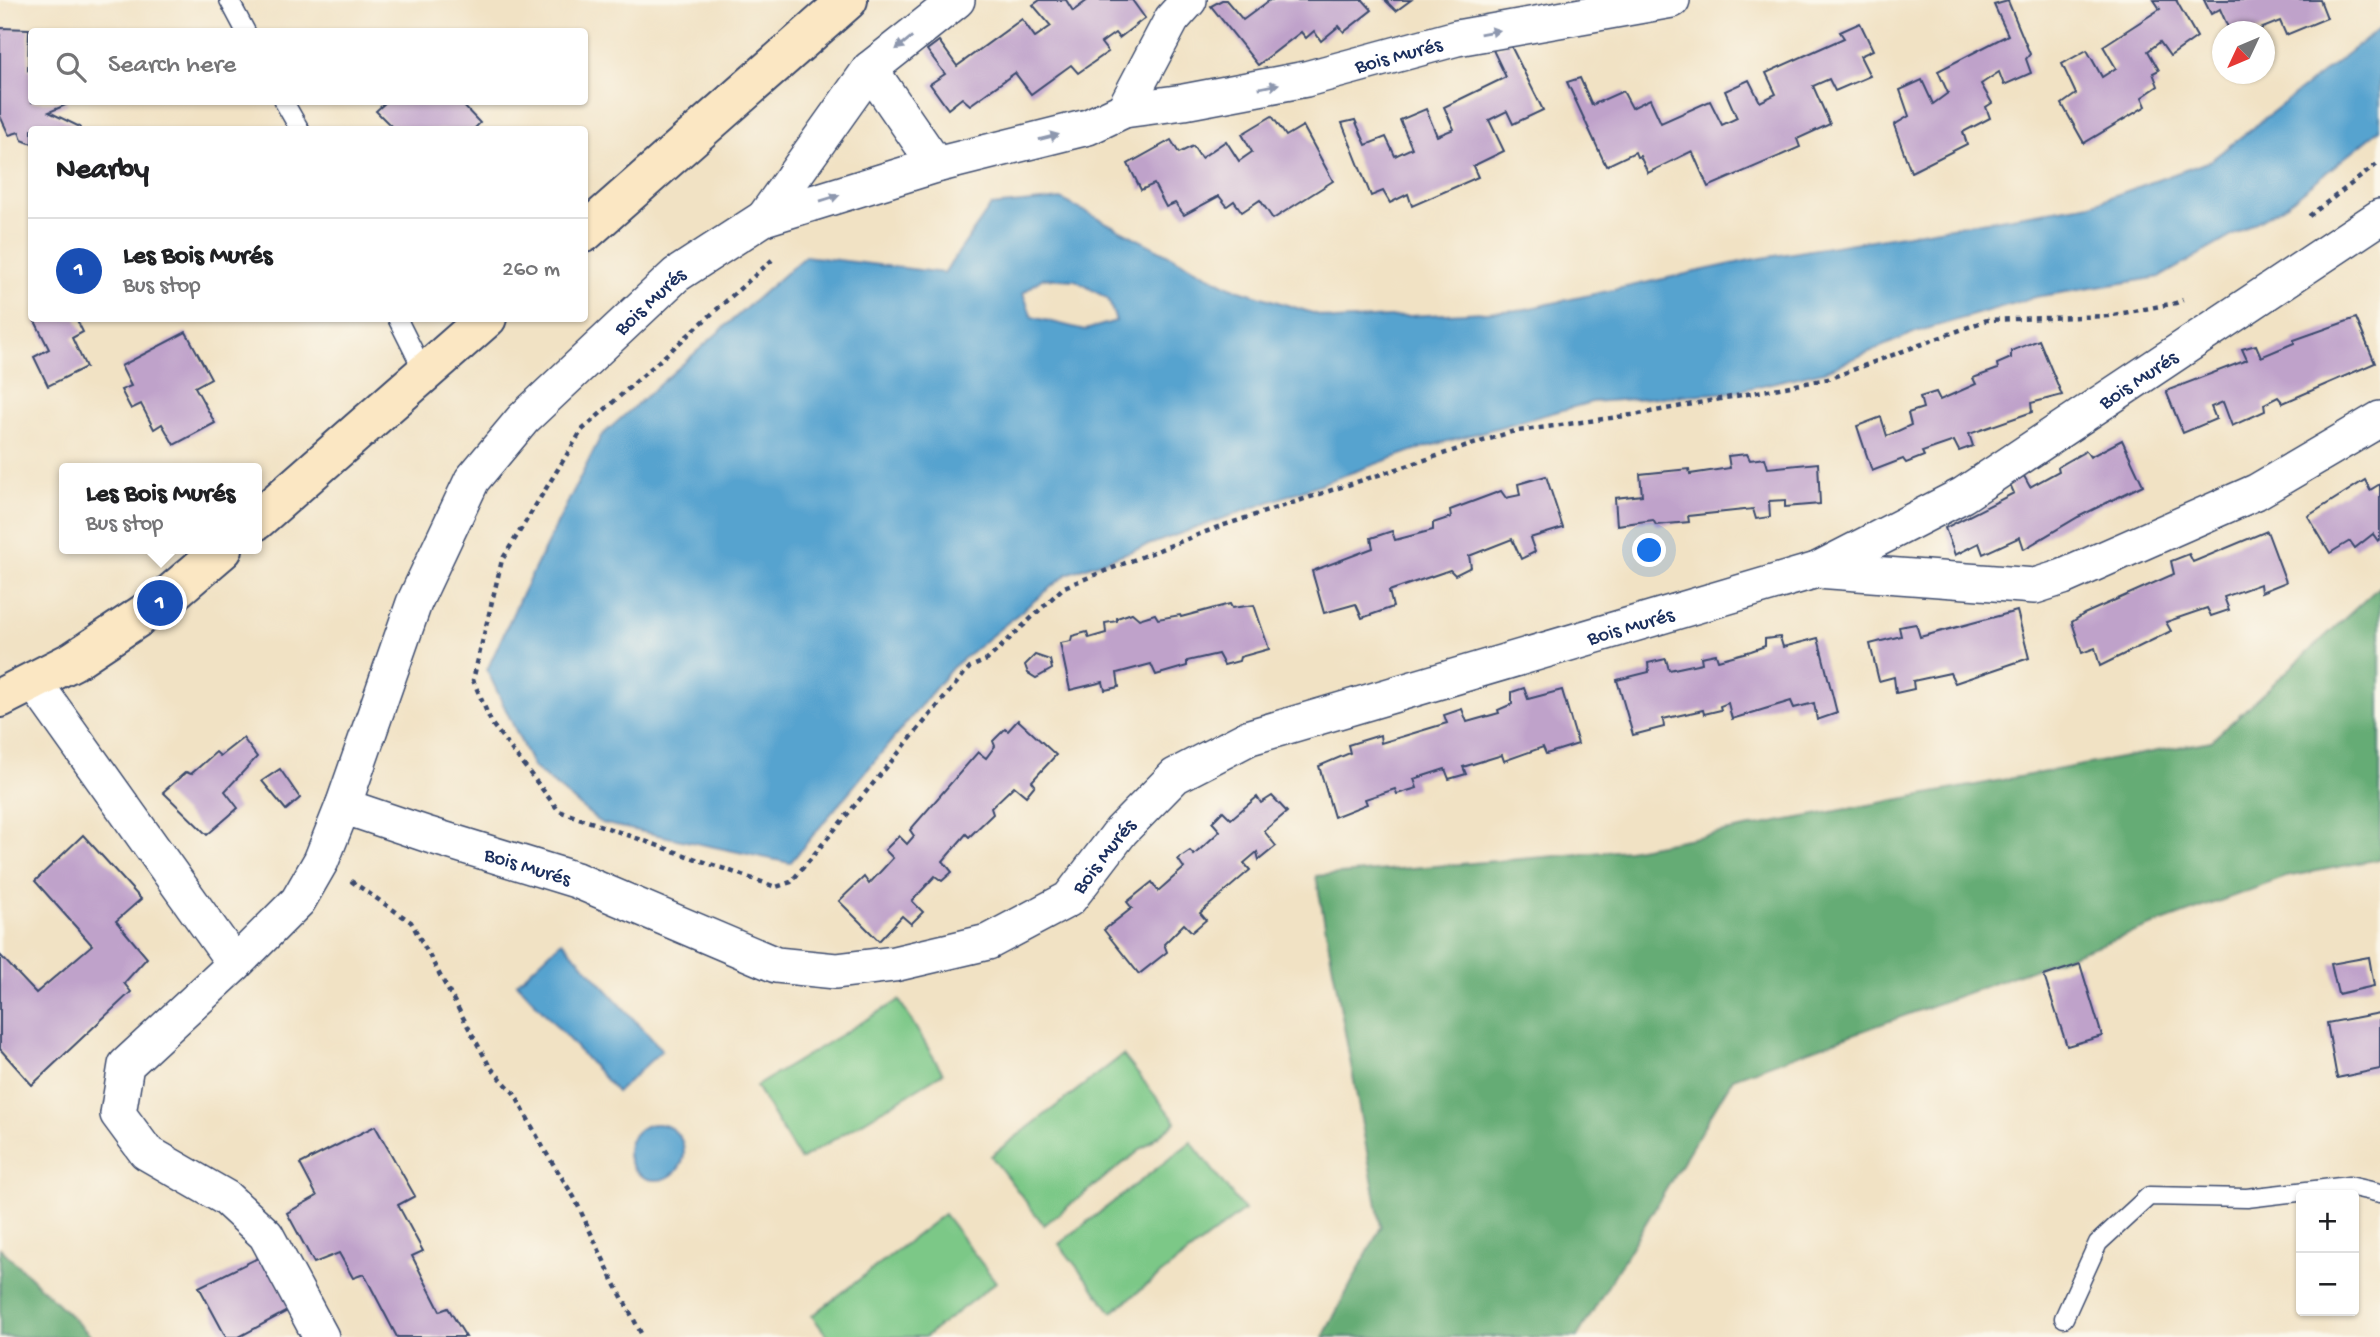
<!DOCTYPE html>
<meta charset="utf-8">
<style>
:root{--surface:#fff;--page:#f6f6f6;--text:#202124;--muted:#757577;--line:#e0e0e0;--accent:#d1495b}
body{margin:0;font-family:"Gochi Hand",sans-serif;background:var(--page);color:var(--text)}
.controls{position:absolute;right:21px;bottom:21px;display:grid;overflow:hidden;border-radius:7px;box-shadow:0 2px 5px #0004}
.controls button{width:63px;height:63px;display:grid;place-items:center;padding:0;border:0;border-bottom:2px solid var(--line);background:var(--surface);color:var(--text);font:35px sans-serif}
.compass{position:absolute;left:2212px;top:21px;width:63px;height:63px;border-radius:50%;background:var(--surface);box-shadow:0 2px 5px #0004;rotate:226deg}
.you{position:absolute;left:1650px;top:551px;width:24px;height:24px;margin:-18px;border:5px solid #fff;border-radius:50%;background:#1a73e8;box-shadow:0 0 0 10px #1a73e833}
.badge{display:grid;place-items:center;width:46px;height:46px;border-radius:50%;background:var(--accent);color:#fff;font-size:23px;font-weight:700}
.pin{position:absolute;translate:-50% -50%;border:4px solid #fff;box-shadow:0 2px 7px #0006}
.popup{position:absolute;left:59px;top:463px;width:203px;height:91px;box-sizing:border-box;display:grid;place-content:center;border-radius:7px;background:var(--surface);filter:drop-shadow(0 2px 5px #0005);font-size:23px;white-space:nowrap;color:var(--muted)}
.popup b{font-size:26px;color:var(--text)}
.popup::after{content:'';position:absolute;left:50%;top:100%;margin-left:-14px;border:14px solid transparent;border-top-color:var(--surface)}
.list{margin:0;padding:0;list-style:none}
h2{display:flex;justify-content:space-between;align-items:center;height:91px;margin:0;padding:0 28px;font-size:30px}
h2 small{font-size:23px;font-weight:400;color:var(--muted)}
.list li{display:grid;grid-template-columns:46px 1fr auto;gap:21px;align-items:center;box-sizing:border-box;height:105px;padding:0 28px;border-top:2px solid var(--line)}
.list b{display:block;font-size:26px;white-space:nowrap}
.list p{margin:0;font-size:23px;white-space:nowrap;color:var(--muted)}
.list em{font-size:23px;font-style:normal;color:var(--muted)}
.icon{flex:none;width:38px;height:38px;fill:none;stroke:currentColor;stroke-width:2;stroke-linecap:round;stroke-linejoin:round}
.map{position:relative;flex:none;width:2380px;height:1337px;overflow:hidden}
.search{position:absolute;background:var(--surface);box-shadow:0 2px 5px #0004;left:28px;top:28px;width:560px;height:77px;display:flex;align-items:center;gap:18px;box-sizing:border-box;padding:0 24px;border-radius:7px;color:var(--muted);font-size:26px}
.panel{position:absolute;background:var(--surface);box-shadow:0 2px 5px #0004;left:28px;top:126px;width:560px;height:196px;border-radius:7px}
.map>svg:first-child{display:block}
.green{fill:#7cc887;stroke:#4c7c72;stroke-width:2}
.forest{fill:#65ac74;stroke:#406e69;stroke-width:2}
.water{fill:#56a3cf;stroke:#386996;stroke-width:2;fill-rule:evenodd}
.building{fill:#bfa2ca}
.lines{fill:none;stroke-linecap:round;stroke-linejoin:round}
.lane-casing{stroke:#3b4a6d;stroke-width:21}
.street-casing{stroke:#3b4a6d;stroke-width:38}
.secondary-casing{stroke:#3b4a6d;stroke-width:42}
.path{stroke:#3b4a6d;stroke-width:4.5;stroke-dasharray:5 5;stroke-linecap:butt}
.lane{stroke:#fff;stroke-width:18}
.street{stroke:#fff;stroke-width:35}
.secondary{stroke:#fbe7c3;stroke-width:38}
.oneway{fill:#8d97ae}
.labels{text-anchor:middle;stroke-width:5;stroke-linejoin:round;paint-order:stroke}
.street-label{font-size:21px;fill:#1b2f5e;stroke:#fbf7ec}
</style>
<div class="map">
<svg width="2380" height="1337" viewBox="0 0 2380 1337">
<rect width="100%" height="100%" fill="#fbf7ec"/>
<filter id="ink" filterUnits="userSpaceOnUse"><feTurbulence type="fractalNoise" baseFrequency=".0143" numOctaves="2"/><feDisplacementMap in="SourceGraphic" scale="14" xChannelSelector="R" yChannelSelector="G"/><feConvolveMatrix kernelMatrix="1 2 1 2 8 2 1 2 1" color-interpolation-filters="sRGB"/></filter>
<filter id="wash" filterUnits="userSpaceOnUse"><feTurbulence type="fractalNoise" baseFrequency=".00686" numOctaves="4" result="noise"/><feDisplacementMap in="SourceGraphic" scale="28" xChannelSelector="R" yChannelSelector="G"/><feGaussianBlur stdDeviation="1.57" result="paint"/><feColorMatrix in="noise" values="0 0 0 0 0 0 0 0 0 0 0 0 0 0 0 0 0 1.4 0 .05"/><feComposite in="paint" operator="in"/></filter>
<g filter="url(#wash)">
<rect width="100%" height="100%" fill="#f1e2c4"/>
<g class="green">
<path d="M899,1000L943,1073L800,1160L756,1086Z"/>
<path d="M1123,1055L1176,1122L1044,1225L991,1156Z"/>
<path d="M1191,1142L1244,1210L1112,1312L1059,1244Z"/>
<path d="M944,1214L996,1282L925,1337H828L812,1316Z"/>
</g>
<g class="forest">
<path d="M2380,586V859L2286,877L1733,1078L1577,1337H1323L1381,1227L1316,876L1628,850L2211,741Z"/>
<path d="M0,1248L92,1337H0Z"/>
</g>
<g class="water">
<path d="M2380,28V129L2286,205L2160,277L2035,297L1916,332L1824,371L1732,392L1592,402L1415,450L1067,574L952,668L790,863L601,823L533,767L487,670L519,600L601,436L805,256L944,273L991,206L1061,199L1230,287L1335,320L1521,310L1750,260L2091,204L2210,161ZM1043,278L1075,280L1108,299L1116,321L1085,330L1032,317L1023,293Z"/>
<path d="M562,941L662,1050L617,1092L517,983Z"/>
<circle cx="656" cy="1152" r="28"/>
</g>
<g id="blocks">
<g class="building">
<path d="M1040,0H1066L1073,11L1088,0H1132L1145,18L1119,38L1115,33L1101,43L1108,52L1078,73L1071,65L1031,94L1015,73L970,105L962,98L948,109L930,84L945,74L927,50L939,41L957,66L1022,19L1035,37L1051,26L1033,5Z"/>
<path d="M1222,0H1226L1243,20L1270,0H1363L1372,10L1344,32L1339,26L1321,41L1314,31L1306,38L1301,32L1258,65L1211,6Z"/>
<path d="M1385,0H1411L1396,11Z"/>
<path d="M2154,0H2176L2197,37L2170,56L2160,42L2148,51L2159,70L2153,73L2158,86L2142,97L2146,106L2084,143L2062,104L2076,94L2062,64L2087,50L2102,77L2116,68L2103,46L2160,9Z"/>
<path d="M2204,0H2320L2327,18L2286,35L2280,21L2253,32H2230L2220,9L2211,14Z"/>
<path d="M2008,1L2030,54L2026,59L2031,73L2004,85L1999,72L1981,84L1992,103L1986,107L1990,118L1963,132L1967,144L1911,172L1894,125L1909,116L1900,90L1922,80L1933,104L1948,93L1938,71L2008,35L1994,5Z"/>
<path d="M1860,23L1873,50L1860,56L1870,76L1835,91L1829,79L1813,86L1830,124L1797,139L1800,147L1708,187L1692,151L1648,173L1640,156L1637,157L1635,152L1606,166L1567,82L1580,78L1592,105L1623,91L1632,108L1650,99L1661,123L1710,101L1722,125L1737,118L1725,91L1749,80L1760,102L1776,94L1766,73L1844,38L1840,32Z"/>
<path d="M0,28L29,29L28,70L32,68V102H67L68,104L49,112L80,127L79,130H32V144L22,140L19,132L9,135L0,116Z"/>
<path d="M1509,42L1543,110L1513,124L1507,111L1489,120L1504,151L1473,166L1478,177L1412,206L1408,194L1390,203L1383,191L1371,196L1342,123L1355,120L1366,145L1386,137L1395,156L1412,148L1400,120L1426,109L1437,136L1454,129L1444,107L1506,77L1493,50Z"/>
<path d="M386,102H460L480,123L473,130H395L376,111Z"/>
<path d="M1272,116L1286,136L1303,126L1333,181L1273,219L1260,200L1242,212L1234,201L1227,206L1219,196L1184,215L1175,203L1166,207L1154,184L1141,190L1128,164L1171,140L1179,153L1193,146L1201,158L1226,141L1239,161L1252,152L1242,134Z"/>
<path d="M39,318H76L83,332L72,338L86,367L48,386L34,357L49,349L35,321Z"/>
<path d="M2356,318L2375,363L2283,403L2278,397L2264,404L2265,411L2232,426L2223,402L2211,407L2216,419L2183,433L2166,391L2247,360L2242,349L2256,345L2261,357L2294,343V340Z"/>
<path d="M186,332L211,378L195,387L215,423L174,445L162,424L154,429L141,404L131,409L121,390L131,386L121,366Z"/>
<path d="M2039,340L2062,395L2031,403L2032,412L1969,434L1973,446L1959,451L1954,441L1922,452L1924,456L1906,463L1903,459L1872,471L1857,426L1881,417L1887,436L1911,425L1908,413L1923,408L1920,397L1936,392L1940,400L1976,384L1973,378L1998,369L1997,364L2011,358V351Z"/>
<path d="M2122,440L2143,485L2078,517L2024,549L2020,537L1983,554L1979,543L1955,555L1945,528L2014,493L2009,482L2024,476L2030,487L2059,471L2058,467L2086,451L2090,457Z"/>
<path d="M1747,454L1750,460L1765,458L1768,468L1818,463L1820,504L1785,507V500L1769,501L1770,517L1756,519L1753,509L1688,516L1689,522L1656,525L1653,520L1617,525L1615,498L1642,495L1640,474L1689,469L1690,474L1730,468L1728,456Z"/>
<path d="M1546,476L1563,528L1530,538L1535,552L1521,559L1512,539L1469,556L1471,567L1455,575L1450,570L1389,591L1393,607L1362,618L1356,604L1324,613L1312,571L1373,548L1371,538L1392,531L1395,540L1433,530V523L1451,517L1450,510L1501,491L1506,498L1520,495L1518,484Z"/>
<path d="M2365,480L2370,490L2380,484V540L2378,541L2373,534L2355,548L2350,541L2330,553L2308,516Z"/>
<path d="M2267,531L2286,582L2261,592L2260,584L2224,597L2229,610L2211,616L2207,608L2166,622L2171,631L2100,666L2095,648L2082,653L2072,622L2084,614L2174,574L2171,561L2189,554L2193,562Z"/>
<path d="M1230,604L1232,608L1254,605L1269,649L1240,657L1239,661L1224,665L1218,654L1187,661V666L1156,675L1151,664L1117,673L1119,687L1105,690L1103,682L1070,690L1060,643L1071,641L1072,636L1087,632L1089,638L1106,633L1105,623L1117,621V618L1132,613L1139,619L1155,614L1158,619L1180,615L1181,617Z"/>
<path d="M2017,611L2029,658L1955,683L1950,673L1913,681L1914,689L1896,693L1894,677L1879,681L1870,644L1901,636L1899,627L1916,624L1920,637Z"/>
<path d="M1780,637L1783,647L1818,638L1837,713L1817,720L1814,703L1794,708L1791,701L1732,719L1728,703L1720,706L1721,710L1704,714L1703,710L1663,719L1664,727L1633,735L1617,680L1649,672L1648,663L1666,659L1669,670L1702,663L1701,657L1716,654L1718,660L1751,651L1765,646V639Z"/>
<path d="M1035,655L1050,660L1052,669L1036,678L1028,673L1025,665Z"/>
<path d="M1524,688L1528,699L1562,690L1578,744L1546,754L1543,747L1504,761L1502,755L1463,767L1466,774L1449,779L1445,769L1414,779L1417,788L1397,794L1395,789L1365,799L1367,804L1334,817L1319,766L1350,753L1348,745L1380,735L1381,743L1447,723L1444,715L1462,709L1467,722L1499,713L1498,710L1512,704V692Z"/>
<path d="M1018,720L1056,755L1032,781L1035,785L1026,796L1014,786L991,808L993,814L969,837L966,834L943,861L952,872L942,881L935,876L912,901L923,912L911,924L902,916L879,941L839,901L864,877L869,884L893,858L885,850L899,836L907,844L914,836L910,830L978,752L986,758L995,746L993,741L1005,729L1008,731Z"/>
<path d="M243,738L257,757L225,791L238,808L207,835L163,792L186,772L191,774L216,752L220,756Z"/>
<path d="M280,769L300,798L286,810L262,781Z"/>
<path d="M1272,796L1287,812L1264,831L1276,846L1259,860L1257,852L1244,863L1250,870L1200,913L1206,920L1192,932L1184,924L1164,944L1167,952L1139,974L1104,930L1132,908L1127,902L1152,882L1158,891L1184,868L1178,859L1190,851L1194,855L1220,831L1212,822L1223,811L1231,819L1257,797L1261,803Z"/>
<path d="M83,835L141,899L116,921L147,958L124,983L131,992L32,1085L0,1049V955L36,993L92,945L35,881Z"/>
<path d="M2369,957L2374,986L2338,994L2331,964Z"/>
<path d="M2080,964L2102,1036L2067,1046L2044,976Z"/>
<path d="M2380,1013V1069L2337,1078L2327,1023Z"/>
<path d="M375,1126L415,1196L398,1205L423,1251L412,1256L440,1311L448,1308L466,1337H397L364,1274L353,1278L339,1253L314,1263L287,1213L317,1196L300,1164Z"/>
<path d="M264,1255L291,1309L239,1337H226L199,1287Z"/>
</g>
</g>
</g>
<g filter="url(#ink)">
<use href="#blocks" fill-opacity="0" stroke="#3b4a6d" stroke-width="2"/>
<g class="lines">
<defs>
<g id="lane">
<path d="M229,0L246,32"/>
<path d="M284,102L300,130"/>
<path d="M397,318L425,374"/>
<path d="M2064,1318L2098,1243L2149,1196L2247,1198L2349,1186L2380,1193"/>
</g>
<g id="street">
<path d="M870,69L936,165"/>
<path d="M1124,110L1172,19L1189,0"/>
<path d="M764,218L870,69L957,0"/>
<path id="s1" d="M1817,570L1963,495L2380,217"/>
<path id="s2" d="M34,682L235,964L298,901L321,861L343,806L429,835L576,880L776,965L836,971L894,964L988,942L1069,899L1121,831L1175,776L1250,737L1817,570L2035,586L2063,577L2256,492L2380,419"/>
<path id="s3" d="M343,806L414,603L472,480L523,419L676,275L764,218L936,165L1088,127L1124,110L1184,102L1306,79L1457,38L1672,0"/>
<path d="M235,964L126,1065L118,1114L146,1152L226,1198L266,1235L321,1337"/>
</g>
<g id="secondary">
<path d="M584,233L848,0"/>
<path d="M256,521L487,318"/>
<path d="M0,698L73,661L160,603L223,549"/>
</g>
</defs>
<use href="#lane" class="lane-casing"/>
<use href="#street" class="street-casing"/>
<use href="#secondary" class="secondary-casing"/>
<g class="path">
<path d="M2309,216L2380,162"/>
<path d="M772,260L582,430L502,560L473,680L492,724L559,811L776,887L791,882L970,667L987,660L1064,587L1218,527L1511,432L1639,414L1828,379L1987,320L2108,316L2176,303L2183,300"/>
<path d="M351,881L411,922L490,1067L514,1093L545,1151L574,1197L613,1280L643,1337"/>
</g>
<use href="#lane" class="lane"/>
<use href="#street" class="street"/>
<use href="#secondary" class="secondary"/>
</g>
<defs><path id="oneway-solid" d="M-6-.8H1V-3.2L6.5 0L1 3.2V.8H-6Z" transform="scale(1.75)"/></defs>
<g class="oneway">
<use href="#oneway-solid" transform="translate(1490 32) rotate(-10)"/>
<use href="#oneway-solid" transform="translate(904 43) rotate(141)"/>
<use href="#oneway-solid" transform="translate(1269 86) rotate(-11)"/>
<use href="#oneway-solid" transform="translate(1049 137) rotate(-14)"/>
<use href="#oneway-solid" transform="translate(830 198) rotate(-17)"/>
</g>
</g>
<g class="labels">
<g class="street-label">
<text dy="7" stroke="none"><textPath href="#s3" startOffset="1402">Bois Murés</textPath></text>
<text dy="7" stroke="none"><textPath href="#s3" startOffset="604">Bois Murés</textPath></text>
<text dy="7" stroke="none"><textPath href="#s1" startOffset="374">Bois Murés</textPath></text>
<text dy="7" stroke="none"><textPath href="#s2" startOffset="1953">Bois Murés</textPath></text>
<text dy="7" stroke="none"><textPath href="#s2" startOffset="1365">Bois Murés</textPath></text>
<text dy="7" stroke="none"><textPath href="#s2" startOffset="735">Bois Murés</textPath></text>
</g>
</g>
</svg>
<div class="controls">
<button>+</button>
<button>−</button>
</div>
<svg class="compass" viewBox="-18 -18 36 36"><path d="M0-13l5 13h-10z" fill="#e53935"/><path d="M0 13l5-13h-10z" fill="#757577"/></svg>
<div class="you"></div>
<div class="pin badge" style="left:160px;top:603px;background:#1a4fb4">1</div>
<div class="popup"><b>Les Bois Murés</b>Bus stop</div>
<div class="search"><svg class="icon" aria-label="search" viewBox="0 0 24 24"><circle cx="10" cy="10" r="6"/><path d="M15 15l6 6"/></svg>Search here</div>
<section class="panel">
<h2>Nearby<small></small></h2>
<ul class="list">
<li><span class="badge" style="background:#1a4fb4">1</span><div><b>Les Bois Murés</b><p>Bus stop</p></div><em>260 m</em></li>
</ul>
</section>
</div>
